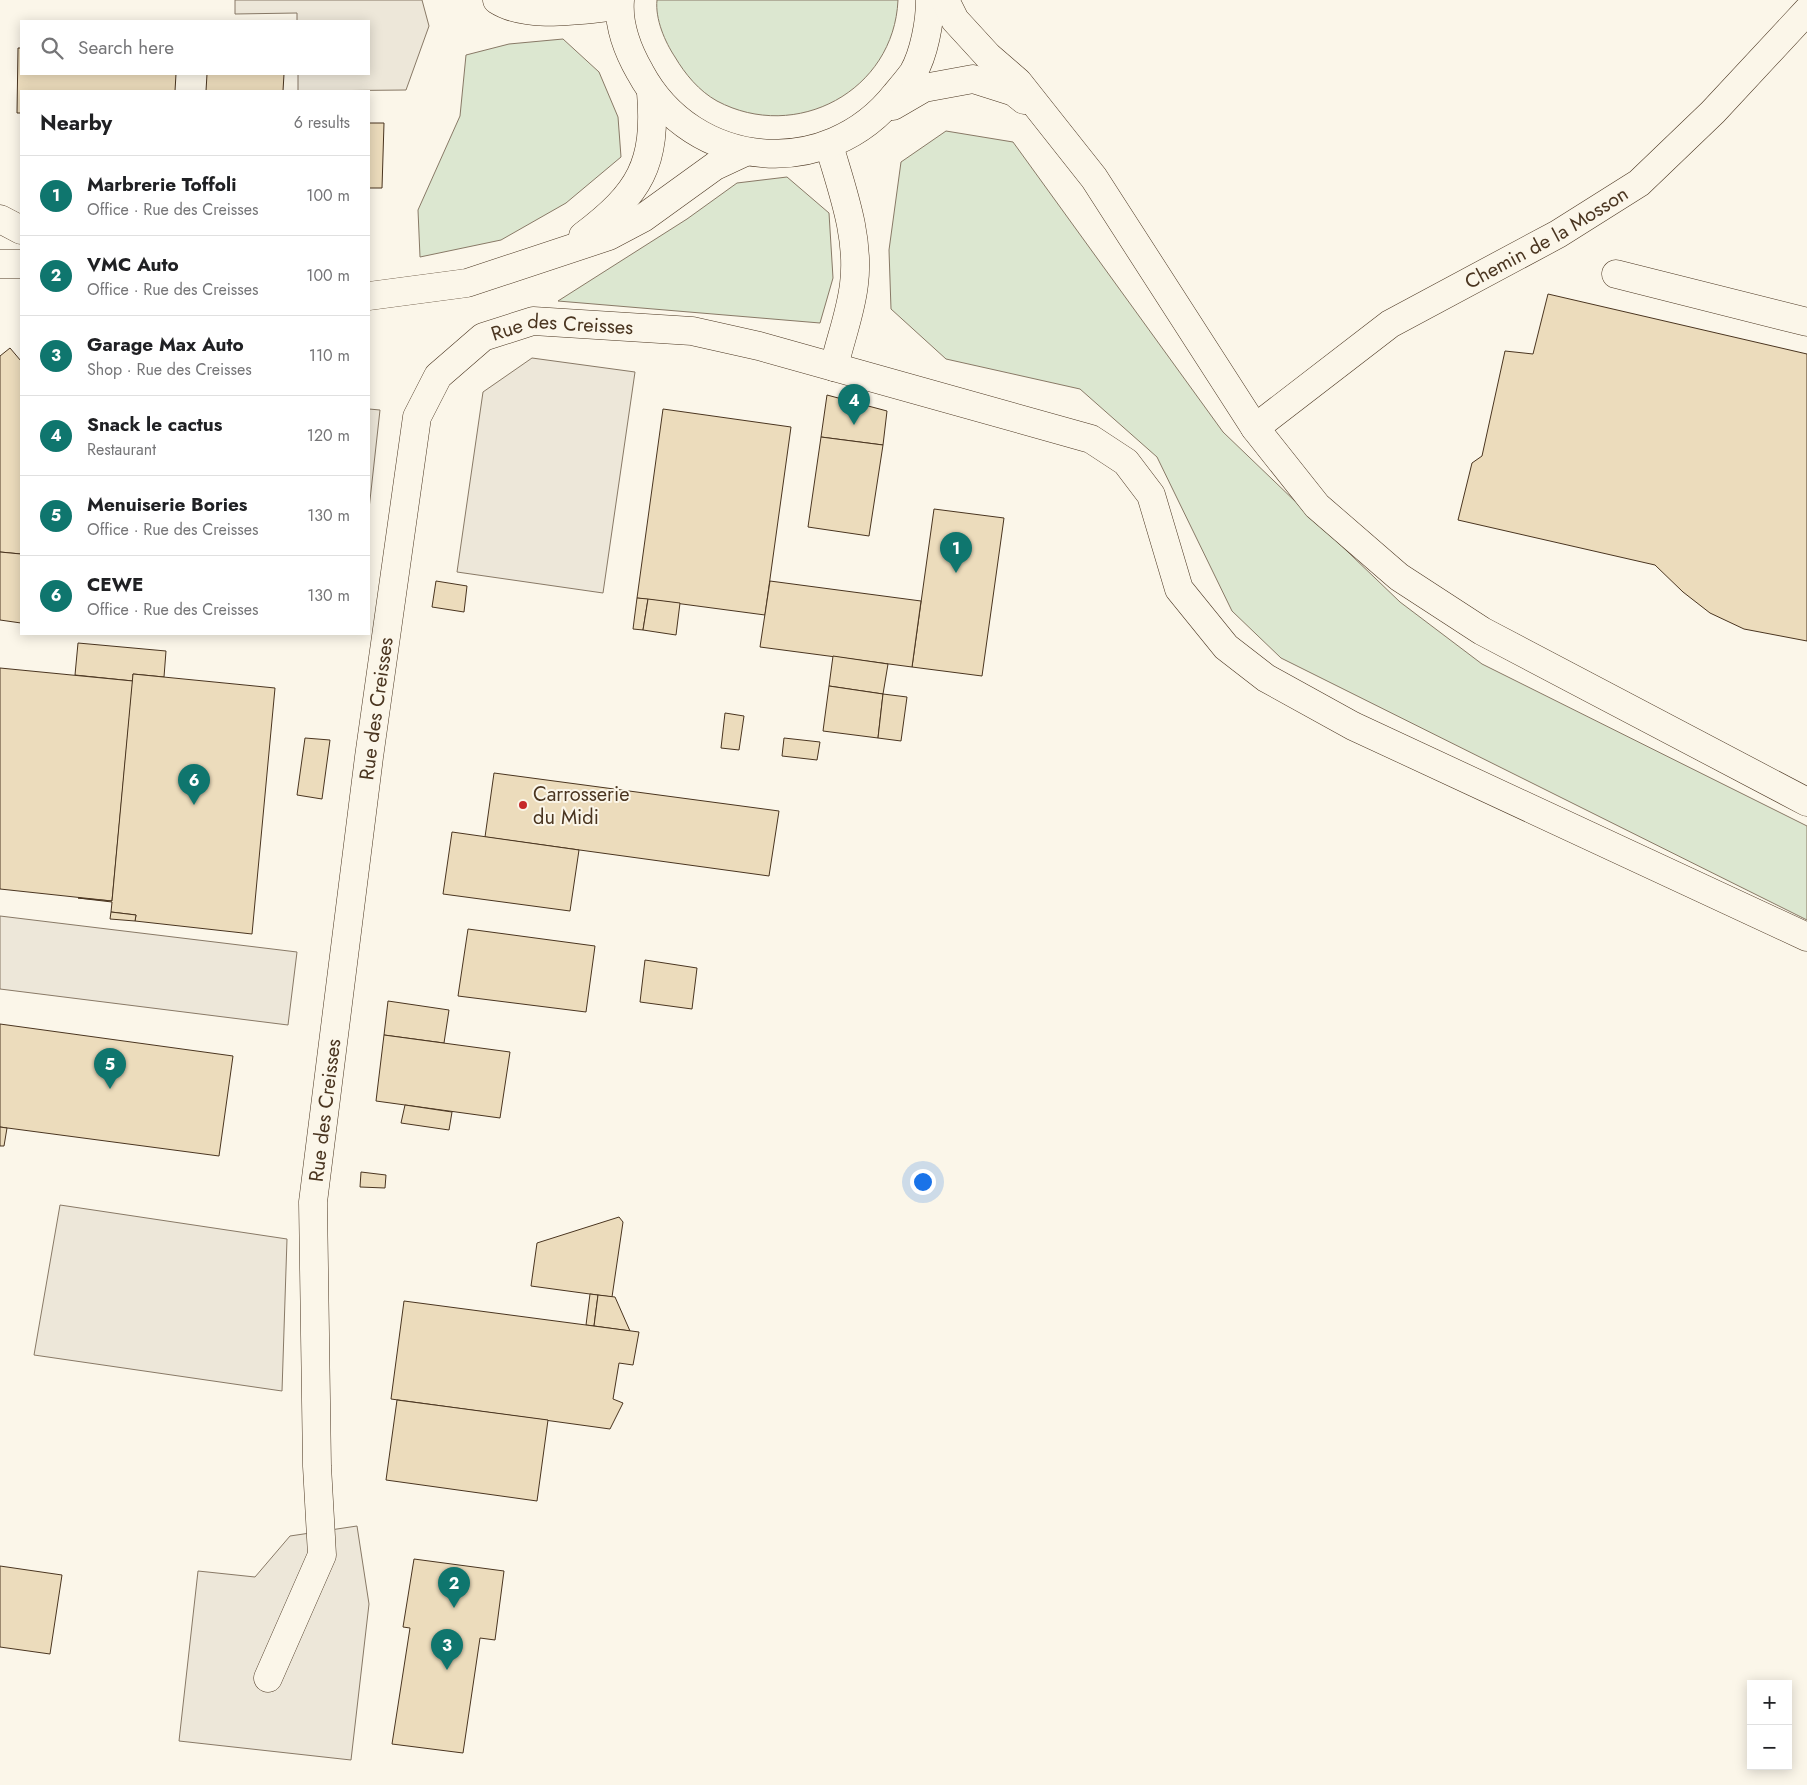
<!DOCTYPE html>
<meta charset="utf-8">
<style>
:root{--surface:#fff;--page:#f2f2f2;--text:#202124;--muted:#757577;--line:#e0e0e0;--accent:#0f766e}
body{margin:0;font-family:Jost,sans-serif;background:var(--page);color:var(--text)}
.controls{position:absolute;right:15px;bottom:15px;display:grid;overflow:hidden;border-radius:0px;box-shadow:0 2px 12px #0003}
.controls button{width:45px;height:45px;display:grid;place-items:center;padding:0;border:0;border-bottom:1px solid var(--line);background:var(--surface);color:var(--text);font:25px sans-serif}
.you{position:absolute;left:922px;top:1181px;width:18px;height:18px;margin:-12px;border:4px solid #fff;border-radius:50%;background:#1a73e8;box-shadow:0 0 0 8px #1a73e833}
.badge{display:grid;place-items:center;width:32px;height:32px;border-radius:50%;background:var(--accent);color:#fff;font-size:16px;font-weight:700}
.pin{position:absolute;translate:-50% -41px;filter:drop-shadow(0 1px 2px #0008)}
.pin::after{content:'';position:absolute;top:26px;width:18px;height:15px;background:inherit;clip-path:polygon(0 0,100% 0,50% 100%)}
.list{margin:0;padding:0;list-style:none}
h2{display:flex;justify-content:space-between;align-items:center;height:65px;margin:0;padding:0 20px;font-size:21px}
h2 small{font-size:16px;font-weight:400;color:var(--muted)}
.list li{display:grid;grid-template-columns:32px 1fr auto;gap:15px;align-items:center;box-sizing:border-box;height:80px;padding:0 20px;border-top:1px solid var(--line)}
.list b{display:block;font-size:19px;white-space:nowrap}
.list p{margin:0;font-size:16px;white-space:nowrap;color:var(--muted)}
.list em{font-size:16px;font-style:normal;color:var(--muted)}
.icon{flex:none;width:28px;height:28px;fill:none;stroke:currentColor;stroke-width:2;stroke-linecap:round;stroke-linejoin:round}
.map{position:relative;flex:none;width:1807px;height:1785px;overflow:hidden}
.search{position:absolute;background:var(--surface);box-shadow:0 2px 12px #0003;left:20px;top:20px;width:350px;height:55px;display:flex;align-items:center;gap:12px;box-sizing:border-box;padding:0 18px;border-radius:0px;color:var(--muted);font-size:19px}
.panel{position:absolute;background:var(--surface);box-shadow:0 2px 12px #0003;left:20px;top:90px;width:350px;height:545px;border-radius:0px}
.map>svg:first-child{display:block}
.green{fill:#dce7d0;stroke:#887966}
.parking{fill:#ede7d9;stroke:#887966}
.building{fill:#ecdcbc;stroke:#4a3520}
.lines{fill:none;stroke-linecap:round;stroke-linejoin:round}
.minor-casing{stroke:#4a3520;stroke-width:29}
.major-casing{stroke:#4a3520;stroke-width:29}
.minor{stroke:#fbf6e9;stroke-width:28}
.major{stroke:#fbf6e9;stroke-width:28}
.poi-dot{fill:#c62828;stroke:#fbf6e9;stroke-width:2}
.labels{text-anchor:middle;stroke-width:4;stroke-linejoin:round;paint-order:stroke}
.street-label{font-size:20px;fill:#4a3520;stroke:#fbf6e9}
.poi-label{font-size:20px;fill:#4a3520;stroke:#fbf6e9;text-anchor:start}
</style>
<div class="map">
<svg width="1807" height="1785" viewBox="0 0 1807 1785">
<rect width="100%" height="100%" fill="#fbf6e9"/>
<g class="green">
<path d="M657,0H898C894,91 796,143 717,101C699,91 685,74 675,57C665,42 655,19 657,0Z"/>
<path d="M563,39L599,72L618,117L621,157L566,203L501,240L420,257L418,210L460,116L466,55L509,44Z"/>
<path d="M946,131L1013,142L1223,432L1400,602L1482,664L1807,826V920L1281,658L1232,611L1157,457L1080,389L946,359L891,309L889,250L901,162Z"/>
<path d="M787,177L829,213L833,278L820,323L558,301L687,219L737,183Z"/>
</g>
<g class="parking">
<path d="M235,0H422L429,26L406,90L298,91V74H369V21H297V13L235,14Z"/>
<path d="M532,358L635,372L603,593L457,572L483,392Z"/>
<path d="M369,409L380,410L369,509Z"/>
<path d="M0,916L297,952L288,1025L0,989Z"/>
<path d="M60,1205L287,1239L282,1391L34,1355Z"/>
<path d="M357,1526L369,1604L351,1760L179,1741L198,1571L255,1577L290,1536Z"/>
</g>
<g class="building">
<path d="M18,48H21V74H176L175,91H21V113H17Z"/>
<path d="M207,74H284L283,91H206Z"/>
<path d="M369,123H384L382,188H369Z"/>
<path d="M1548,294L1807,354V641L1744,629L1710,613L1683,592L1655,565L1458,520L1472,463L1482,456L1505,351L1533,354Z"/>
<path d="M10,348L21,361V554L0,552V356Z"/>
<path d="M827,395L887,411L883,445L821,437Z"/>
<path d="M663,409L791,427L765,615L637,598Z"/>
<path d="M821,437L883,445L869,536L808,527Z"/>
<path d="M934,509L1004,518L982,676L912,667Z"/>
<path d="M0,552L21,554V623L0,620Z"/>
<path d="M436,581L467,586L464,612L432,607Z"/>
<path d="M770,581L921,601L912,667L760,647Z"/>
<path d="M637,598L648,599L643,630L633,629Z"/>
<path d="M648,599L680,603L676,635L643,630Z"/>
<path d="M78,643L166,651L164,677L133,674V681L75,675Z"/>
<path d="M833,656L888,664L883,694L829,686Z"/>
<path d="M0,668L133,681L112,901L0,889Z"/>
<path d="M133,674L275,688L252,934L135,921L136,915L111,912L112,902L78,898L112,901Z"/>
<path d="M829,686L883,694L878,738L823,731Z"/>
<path d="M883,694L907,697L901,741L878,738Z"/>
<path d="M725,713L744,716L739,750L721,748Z"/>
<path d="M305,738L330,740L322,799L297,795Z"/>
<path d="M784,738L820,742L817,760L782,756Z"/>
<path d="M494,773L779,811L769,876L485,837Z"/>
<path d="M452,832L579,850L570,911L443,894Z"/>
<path d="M111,912L136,915L135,921L110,919Z"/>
<path d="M468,929L595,946L586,1012L458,996Z"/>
<path d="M645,960L697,968L692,1009L640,1002Z"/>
<path d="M388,1001L449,1010L444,1043L384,1035Z"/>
<path d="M0,1024L233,1056L219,1156L0,1127Z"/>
<path d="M384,1035L510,1052L500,1118L376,1101Z"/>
<path d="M405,1105L452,1112L449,1130L401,1123Z"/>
<path d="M0,1127L7,1128L4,1146H0Z"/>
<path d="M361,1172L386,1175L385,1188L360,1187Z"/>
<path d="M619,1217L623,1222L612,1297L531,1286L537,1243Z"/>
<path d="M590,1294L598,1295L594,1326L586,1325Z"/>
<path d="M598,1295L615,1297L630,1331L594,1326Z"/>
<path d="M404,1301L639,1332L633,1365L619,1363L613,1399L623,1403L610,1429L391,1399Z"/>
<path d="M397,1400L548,1420L537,1501L386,1480Z"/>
<path d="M414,1559L504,1571L495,1640L480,1638L463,1753L392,1744L410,1628L403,1627Z"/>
<path d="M0,1566L62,1575L50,1654L0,1647Z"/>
</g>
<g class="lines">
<defs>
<g id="minor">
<path d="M497,0C528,20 584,9 619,6"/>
<path d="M829,145C842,190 860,237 854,284C851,312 840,340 834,367"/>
<path d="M1616,274L1807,322"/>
<path id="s1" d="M1255,428L1390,324L1558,234L1639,183L1713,112L1807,11"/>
<path id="s2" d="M268,1678L322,1555L317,1466L313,1202L369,757L417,417L438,376L483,337L533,321L692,331L759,346L1091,439L1126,462L1151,495L1179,589L1226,647L1266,678L1353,726L1807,937"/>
</g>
<g id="major">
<path d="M620,0C618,24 628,51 640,72C693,171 827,182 896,94C902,87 908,80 913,73C924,54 930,22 930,0"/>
<path d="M945,0L955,20L988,56L1018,82L1094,178L1255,428L1317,506L1399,577L1482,631L1807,802"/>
<path d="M893,106L924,88L973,79L1014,92L1024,100"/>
<path d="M0,219L21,230"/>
<path d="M583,236C640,193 657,164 651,92"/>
<path d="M0,264H21"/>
<path d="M369,296L467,283L609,236L643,218L715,166L745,152"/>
</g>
</defs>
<use href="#minor" class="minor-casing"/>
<use href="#major" class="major-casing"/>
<use href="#minor" class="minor"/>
<use href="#major" class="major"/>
</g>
<circle class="poi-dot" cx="523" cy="805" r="5"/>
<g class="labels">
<g class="street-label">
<text dy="7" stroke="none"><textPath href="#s1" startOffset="349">Chemin de la Mosson</textPath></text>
<text dy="7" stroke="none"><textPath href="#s2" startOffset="1466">Rue des Creisses</textPath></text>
<text dy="7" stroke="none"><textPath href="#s2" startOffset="985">Rue des Creisses</textPath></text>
<text dy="7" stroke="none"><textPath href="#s2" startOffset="580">Rue des Creisses</textPath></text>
</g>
<g class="poi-label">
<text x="533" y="801">Carrosserie<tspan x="533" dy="23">du Midi</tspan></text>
</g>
</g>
</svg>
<div class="controls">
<button>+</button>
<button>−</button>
</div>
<div class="you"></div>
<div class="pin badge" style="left:956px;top:573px">1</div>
<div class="pin badge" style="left:454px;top:1608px">2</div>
<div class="pin badge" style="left:447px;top:1670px">3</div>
<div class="pin badge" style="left:854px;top:425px">4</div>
<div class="pin badge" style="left:110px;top:1089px">5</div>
<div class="pin badge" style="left:194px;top:805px">6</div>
<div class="search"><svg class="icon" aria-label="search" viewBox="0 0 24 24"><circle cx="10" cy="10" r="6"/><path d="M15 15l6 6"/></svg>Search here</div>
<section class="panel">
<h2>Nearby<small>6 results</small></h2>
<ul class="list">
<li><span class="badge">1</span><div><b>Marbrerie Toffoli</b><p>Office · Rue des Creisses</p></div><em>100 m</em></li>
<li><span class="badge">2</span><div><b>VMC Auto</b><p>Office · Rue des Creisses</p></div><em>100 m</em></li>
<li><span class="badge">3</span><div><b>Garage Max Auto</b><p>Shop · Rue des Creisses</p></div><em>110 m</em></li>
<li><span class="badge">4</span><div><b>Snack le cactus</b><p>Restaurant</p></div><em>120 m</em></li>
<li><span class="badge">5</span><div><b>Menuiserie Bories</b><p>Office · Rue des Creisses</p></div><em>130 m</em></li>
<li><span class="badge">6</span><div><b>CEWE</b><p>Office · Rue des Creisses</p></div><em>130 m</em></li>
</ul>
</section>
</div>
